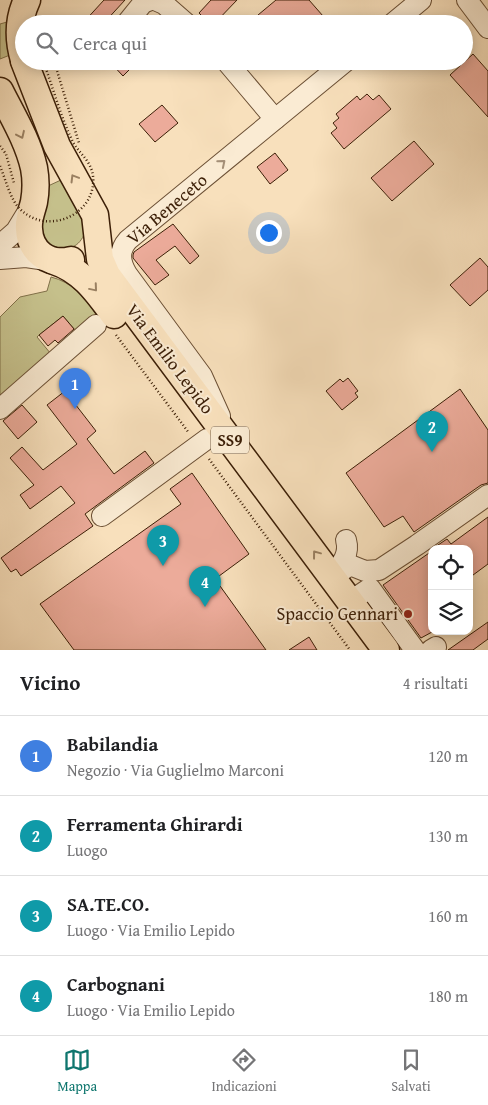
<!DOCTYPE html>
<html lang="it">
<meta charset="utf-8">
<style>
:root{--surface:#fff;--page:#f6f6f6;--text:#202124;--muted:#757577;--line:#e0e0e0;--accent:#0f766e}
body{margin:0;font-family:"Gentium Book Plus",serif;background:var(--page);color:var(--text)}
.controls{position:absolute;right:15px;bottom:15px;display:grid;overflow:hidden;border-radius:10px;box-shadow:0 2px 12px #0003}
.controls button{width:45px;height:45px;display:grid;place-items:center;padding:0;border:0;border-bottom:1px solid var(--line);background:var(--surface);color:var(--text);font:25px sans-serif}
.you{position:absolute;left:268px;top:232px;width:18px;height:18px;margin:-12px;border:4px solid #fff;border-radius:50%;background:#1a73e8;box-shadow:0 0 0 8px #1a73e833}
.badge{display:grid;place-items:center;width:32px;height:32px;border-radius:50%;background:var(--accent);color:#fff;font-size:16px;font-weight:700}
.pin{position:absolute;translate:-50% -41px;filter:drop-shadow(0 1px 2px #0008)}
.pin::after{content:'';position:absolute;top:26px;width:18px;height:15px;background:inherit;clip-path:polygon(0 0,100% 0,50% 100%)}
.list{margin:0;padding:0;list-style:none}
h2{display:flex;justify-content:space-between;align-items:center;height:65px;margin:0;padding:0 20px;font-size:21px}
h2 small{font-size:16px;font-weight:400;color:var(--muted)}
.list li{display:grid;grid-template-columns:32px 1fr auto;gap:15px;align-items:center;box-sizing:border-box;height:80px;padding:0 20px;border-top:1px solid var(--line)}
.list b{display:block;font-size:19px;white-space:nowrap}
.list p{margin:0;font-size:16px;white-space:nowrap;color:var(--muted)}
.list em{font-size:16px;font-style:normal;color:var(--muted)}
.icon{flex:none;width:28px;height:28px;fill:none;stroke:currentColor;stroke-width:2;stroke-linecap:round;stroke-linejoin:round}
.map{position:relative;flex:none;width:488px;height:650px;overflow:hidden}
.search{position:absolute;background:var(--surface);box-shadow:0 2px 12px #0003;left:15px;right:15px;top:15px;height:55px;display:flex;align-items:center;gap:12px;box-sizing:border-box;padding:0 18px;border-radius:28px;color:var(--muted);font-size:19px}
.sheet{height:385px;background:var(--surface)}
nav{display:flex;justify-content:space-around;align-items:center;box-sizing:border-box;height:70px;border-top:1px solid var(--line);background:var(--surface);font-size:14px;color:var(--muted)}
nav a{display:grid;justify-items:center;gap:2px}
nav .on{color:var(--accent)}
.map>svg:first-child{display:block}
.green{fill:#c5c08b;stroke:#807049}
.building{fill:#ecab9a;stroke:#3c1f07}
.lines{fill:none;stroke-linecap:round;stroke-linejoin:round}
.minor-casing{stroke:#6b4f34;stroke-width:22}
.major-casing{stroke:#3c1f07;stroke-width:29}
.path{stroke:#3c1f07;stroke-width:2.5;stroke-dasharray:1 2.5;stroke-linecap:butt}
.minor{stroke:#faebd3;stroke-width:20}
.major{stroke:#f8e0bc;stroke-width:26}
.path-bridge{stroke:#3c1f07;stroke-width:2.5;stroke-dasharray:1 2.5;stroke-linecap:butt}
.oneway{stroke:#9a8062}
.oneway2{stroke:#a48f77}
.poi-dot{fill:#8f2418;stroke:#faebd3;stroke-width:2}
.labels{text-anchor:middle;stroke-width:4;stroke-linejoin:round;paint-order:stroke}
.shield{fill:#faebd3;stroke:#755c44;stroke-width:1}
.shield-label{font-size:16px;font-weight:bold;fill:#3c1f07}
.street-label{font-size:18px;fill:#3c1f07;stroke:#faebd3}
.poi-label{font-size:18px;fill:#3c1f07;stroke:#faebd3;text-anchor:end}
</style>
<div class="map">
<svg width="488" height="650" viewBox="0 0 488 650">
<rect width="100%" height="100%" fill="#f8e0bc"/>
<filter id="stains"><feTurbulence type="fractalNoise" baseFrequency=".004" numOctaves="4"/><feColorMatrix values="0 0 0 0 .2 0 0 0 0 .09 0 0 0 0 .02 0 0 0 .5 -.17"/></filter>
<radialGradient id="worn" r=".72"><stop offset=".6" stop-color="#630" stop-opacity="0"/><stop offset="1" stop-color="#630" stop-opacity=".3"/></radialGradient>
<g class="green">
<path d="M7,22V40L10,55L0,59V24Z"/>
<path d="M61,180L83,215L84,235C77,249 68,249 54,249L40,235L48,186Z"/>
<path d="M51,277C72,282 84,297 96,314L76,331L63,316L39,335L37,337L51,354L0,398V317L20,297L47,291Z"/>
</g>
<g class="building">
<path d="M104,0H125L103,24H82Z"/>
<path d="M211,0H237L214,24H210L199,13Z"/>
<path d="M276,0H309L330,24H265L258,15Z"/>
<path d="M473,54L488,71V117L450,75Z"/>
<path d="M109,61H138L123,76Z"/>
<path d="M367,94L373,100L379,95L391,109L344,149L331,133L337,128L333,123L339,118L336,114L357,96L360,100Z"/>
<path d="M162,105L178,123L155,142L139,124Z"/>
<path d="M414,141L434,164L392,201L371,178Z"/>
<path d="M275,153L288,170L270,184L257,167Z"/>
<path d="M173,224L199,256L190,264L175,246L156,260L169,275L155,285L133,258V255L134,252Z"/>
<path d="M480,258L488,267V290L470,306L450,285Z"/>
<path d="M63,316L74,329L58,343L55,340L48,346L39,335Z"/>
<path d="M348,378L358,391L355,393L358,397L342,410L326,391L340,379L343,382Z"/>
<path d="M460,389L488,430V483L481,485L414,532L403,516L384,527L346,473Z"/>
<path d="M65,391L96,431L87,439L114,474L145,451L154,463L85,514L93,526L21,576L16,569L11,572L1,558L75,503L61,486L30,509L20,495L34,485L10,458L22,447L43,470L77,444L47,405Z"/>
<path d="M22,405L37,422L18,439L3,421Z"/>
<path d="M192,473L249,554L215,579L266,650H74L40,604L181,504L170,489Z"/>
<path d="M488,517V564L469,578V549H432L447,539L451,544Z"/>
<path d="M432,551V632L421,638L383,585Z"/>
<path d="M488,622V639L473,650H448Z"/>
<path d="M309,637L317,650H289Z"/>
</g>
<g class="lines">
<defs>
<g id="minor">
<path d="M155,0L164,4L187,24"/>
<path d="M467,0L488,28"/>
<path d="M126,24L143,3L151,0"/>
<path d="M392,24L421,0"/>
<path d="M226,61L275,119"/>
<path d="M0,245L16,231L30,208"/>
<path d="M0,259L26,257L53,261"/>
<path d="M0,409L96,325"/>
<path d="M220,416L202,376L127,274C120,262 118,251 128,240L346,61"/>
<path d="M102,516L207,439"/>
<path d="M333,574C342,564 350,554 346,540"/>
<path d="M332,576L340,572L350,565L365,571L379,570L417,545L488,495"/>
<path d="M354,606L358,596L370,588L415,650"/>
<path d="M431,650L436,647"/>
</g>
<g id="major">
<path d="M24,60C18,40 18,19 27,0"/>
<path d="M24,61L57,146L95,215L100,259L107,275L386,650"/>
<path d="M0,91C12,115 28,141 34,168C36,179 36,191 34,202C32,211 28,219 29,229C30,251 48,266 71,260"/>
<path d="M54,261C82,270 97,292 114,315"/>
</g>
</defs>
<use href="#minor" class="minor-casing"/>
<use href="#major" class="major-casing"/>
<g class="path">
<path d="M54,61L79,143"/>
<path d="M0,146L6,154L14,183"/>
<path d="M116,335L189,433"/>
<path d="M209,459L350,650"/>
</g>
<use href="#minor" class="minor"/>
<use href="#major" class="major"/>
<path class="path-bridge" d="M0,166C6,180 10,200 21,210C49,236 97,214 93,176C91,160 78,153 72,140C60,115 53,87 43,61"/>
</g>
<defs><path id="oneway-chevron" d="M-2-3.5L2.5 0L-2 3.5" fill="none" stroke-width="1.6" stroke-linecap="round" stroke-linejoin="round" transform="scale(1.25)"/></defs>
<g class="oneway">
<use href="#oneway-chevron" transform="translate(21 135) rotate(65)"/>
<use href="#oneway-chevron" transform="translate(74 178) rotate(-121)"/>
<use href="#oneway-chevron" transform="translate(94 288) rotate(50)"/>
<use href="#oneway-chevron" transform="translate(316 554) rotate(-127)"/>
</g>
<use class="oneway2" href="#oneway-chevron" transform="translate(222 163) rotate(-40)"/>
<circle class="poi-dot" cx="408" cy="614" r="5"/>
<g class="labels">
<rect class="shield" x="211" y="426.5" width="38" height="27" rx="4"/>
<g class="shield-label">
<text x="230" y="446">SS9</text>
</g>
<g class="street-label">
<text transform="translate(167 209) rotate(-40)" y="6">Via Beneceto</text>
<text transform="translate(170 359) rotate(53)" y="6">Via Emilio Lepido</text>
</g>
<g class="poi-label">
<text x="398" y="620">Spaccio Gennari</text>
</g>
</g>
<rect width="100%" height="100%" filter="url(#stains)"/>
<rect width="100%" height="100%" fill="url(#worn)"/>
</svg>
<div class="controls">
<button><svg class="icon" aria-label="locate" viewBox="0 0 24 24"><circle cx="12" cy="12" r="6"/><path d="M12 2v4M12 18v4M2 12h4M18 12h4"/></svg></button>
<button><svg class="icon" aria-label="layers" viewBox="0 0 24 24"><path d="M12 4l9 5-9 5-9-5zM3 14l9 5 9-5"/></svg></button>
</div>
<div class="you"></div>
<div class="pin badge" style="left:75px;top:409px;background:#3f7fe0">1</div>
<div class="pin badge" style="left:432px;top:452px;background:#0f9aa8">2</div>
<div class="pin badge" style="left:163px;top:566px;background:#0f9aa8">3</div>
<div class="pin badge" style="left:205px;top:607px;background:#0f9aa8">4</div>
<div class="search"><svg class="icon" aria-label="search" viewBox="0 0 24 24"><circle cx="10" cy="10" r="6"/><path d="M15 15l6 6"/></svg>Cerca qui</div>
</div>
<section class="sheet">
<h2>Vicino<small>4 risultati</small></h2>
<ul class="list">
<li><span class="badge" style="background:#3f7fe0">1</span><div><b>Babilandia</b><p>Negozio · Via Guglielmo Marconi</p></div><em>120 m</em></li>
<li><span class="badge" style="background:#0f9aa8">2</span><div><b>Ferramenta Ghirardi</b><p>Luogo</p></div><em>130 m</em></li>
<li><span class="badge" style="background:#0f9aa8">3</span><div><b>SA.TE.CO.</b><p>Luogo · Via Emilio Lepido</p></div><em>160 m</em></li>
<li><span class="badge" style="background:#0f9aa8">4</span><div><b>Carbognani</b><p>Luogo · Via Emilio Lepido</p></div><em>180 m</em></li>
</ul>
</section>
<nav>
<a class="on"><svg class="icon" aria-label="map" viewBox="0 0 24 24"><path d="M3 6l6-2 6 2 6-2v14l-6 2-6-2-6 2zM9 4v14M15 6v14"/></svg>Mappa</a>
<a><svg class="icon" aria-label="directions" viewBox="0 0 24 24"><path d="M12 3l9 9-9 9-9-9zM9 14v-3h6M13 9l2 2-2 2"/></svg>Indicazioni</a>
<a><svg class="icon" aria-label="saved" viewBox="0 0 24 24"><path d="M7 4h10v16l-5-4-5 4z"/></svg>Salvati</a>
</nav>
